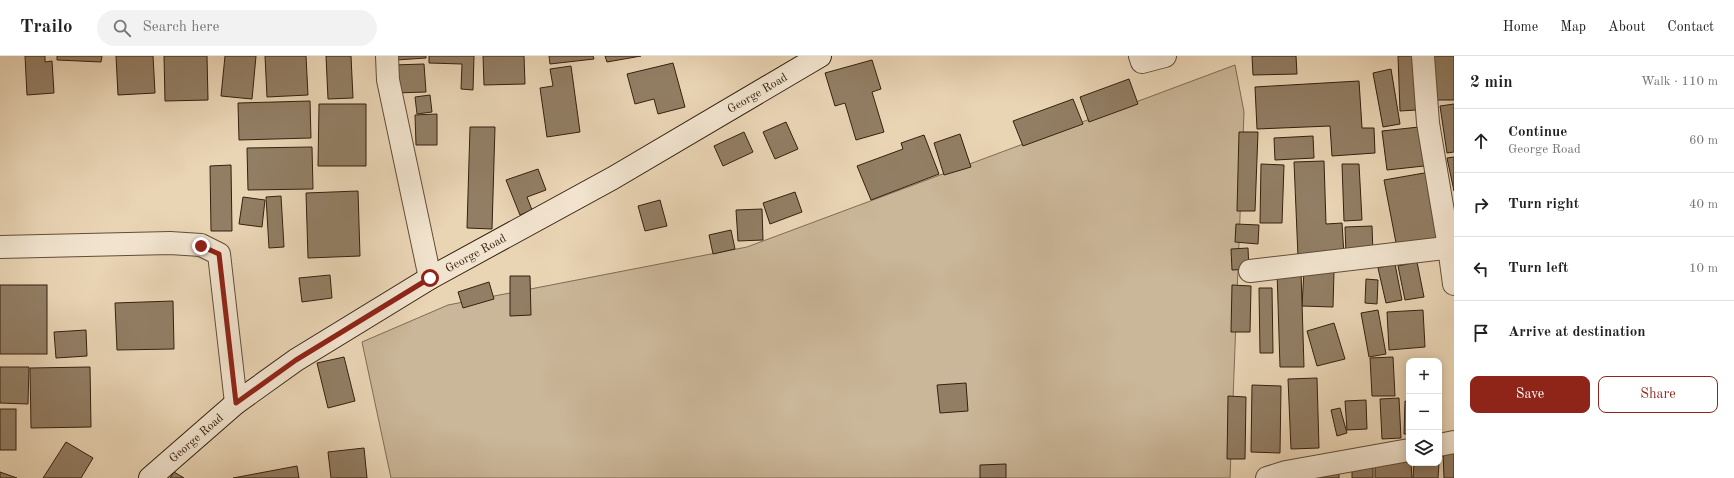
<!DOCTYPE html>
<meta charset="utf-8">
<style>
:root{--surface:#fff;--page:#f2f2f2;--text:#222;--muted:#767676;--line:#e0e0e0;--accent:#8f2418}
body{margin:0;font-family:"Old Standard TT",serif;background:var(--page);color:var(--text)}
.controls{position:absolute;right:12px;bottom:12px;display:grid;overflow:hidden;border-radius:8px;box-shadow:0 2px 10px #0003}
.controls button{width:36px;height:36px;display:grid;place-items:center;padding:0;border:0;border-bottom:1px solid var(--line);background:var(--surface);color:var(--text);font:20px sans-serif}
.stop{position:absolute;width:12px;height:12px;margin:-9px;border:3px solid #8f2418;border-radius:50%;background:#fff}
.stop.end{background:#8f2418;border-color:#fff;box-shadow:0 1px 4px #0008}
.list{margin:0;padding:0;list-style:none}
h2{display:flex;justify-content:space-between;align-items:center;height:52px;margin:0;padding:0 16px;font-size:17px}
h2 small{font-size:13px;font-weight:400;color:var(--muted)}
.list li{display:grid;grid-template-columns:26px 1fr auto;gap:12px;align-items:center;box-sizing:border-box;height:64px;padding:0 16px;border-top:1px solid var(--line)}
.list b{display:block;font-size:15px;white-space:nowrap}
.list p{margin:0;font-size:13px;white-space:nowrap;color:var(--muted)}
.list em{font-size:13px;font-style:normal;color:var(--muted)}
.actions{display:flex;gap:8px;padding:12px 16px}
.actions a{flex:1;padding:9px 0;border:1px solid var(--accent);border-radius:8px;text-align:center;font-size:14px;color:var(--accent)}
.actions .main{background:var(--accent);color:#fff}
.icon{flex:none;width:22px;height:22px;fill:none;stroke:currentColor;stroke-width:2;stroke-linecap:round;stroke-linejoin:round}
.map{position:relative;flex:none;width:1454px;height:422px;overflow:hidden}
header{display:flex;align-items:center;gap:24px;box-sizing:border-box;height:56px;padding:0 20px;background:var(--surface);border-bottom:1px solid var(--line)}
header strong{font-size:19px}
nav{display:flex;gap:22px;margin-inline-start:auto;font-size:14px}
.search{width:280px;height:36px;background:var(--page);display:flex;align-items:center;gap:10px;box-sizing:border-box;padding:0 14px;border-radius:22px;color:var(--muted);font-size:15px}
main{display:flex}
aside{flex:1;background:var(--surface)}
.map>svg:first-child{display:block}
.green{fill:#cab698;stroke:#7f6c53}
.building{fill:#927e64;stroke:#34210e}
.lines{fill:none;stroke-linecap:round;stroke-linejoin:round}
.minor-casing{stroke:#614e38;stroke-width:24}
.secondary-casing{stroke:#34210e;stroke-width:24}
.minor{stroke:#f1e3ce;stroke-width:22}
.secondary{stroke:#f1e3ce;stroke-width:22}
.route{stroke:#8f2418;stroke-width:5}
.labels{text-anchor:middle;stroke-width:4;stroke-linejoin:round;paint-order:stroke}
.street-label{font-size:12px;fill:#34210e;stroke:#f1e3ce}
</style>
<header>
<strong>Trailo</strong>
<div class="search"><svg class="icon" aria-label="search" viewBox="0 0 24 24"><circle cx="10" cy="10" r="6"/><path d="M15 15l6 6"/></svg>Search here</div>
<nav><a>Home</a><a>Map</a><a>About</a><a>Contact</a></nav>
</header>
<main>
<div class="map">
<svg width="1454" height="422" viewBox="0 0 1454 422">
<rect width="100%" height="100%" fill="#e9d4b4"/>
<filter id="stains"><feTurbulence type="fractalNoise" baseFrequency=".005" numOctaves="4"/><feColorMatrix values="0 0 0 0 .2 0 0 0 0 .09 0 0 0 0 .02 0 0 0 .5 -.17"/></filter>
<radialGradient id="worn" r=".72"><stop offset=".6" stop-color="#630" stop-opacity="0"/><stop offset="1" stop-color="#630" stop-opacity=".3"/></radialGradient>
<path class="green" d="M1235,9L1244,56L1230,422H391L362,286L448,249L747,191Z"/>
<g class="building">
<path d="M25,0H45V6L52,5L54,37L27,39Z"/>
<path d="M57,0H102L101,6L57,4Z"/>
<path d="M116,0H153L155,37L118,39Z"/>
<path d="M164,0H207L208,44L165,45Z"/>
<path d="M225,0H256L252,43L221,40Z"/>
<path d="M265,0H306L308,39L267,41Z"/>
<path d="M326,0H351L353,42L328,43Z"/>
<path d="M396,0H426V2L396,4Z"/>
<path d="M429,0H474L473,34L461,33L462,8L429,7Z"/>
<path d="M483,0H524L525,28L484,29Z"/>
<path d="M549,0H593L594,3L550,8Z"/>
<path d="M605,0H641L607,6Z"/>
<path d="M1252,0H1296L1297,18L1253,19Z"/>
<path d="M1398,0H1414L1416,54L1400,55Z"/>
<path d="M1430,0H1454V44H1431Z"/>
<path d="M872,4L881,33L872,36L884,76L856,84L845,47L835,50L825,17Z"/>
<path d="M673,7L685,51L658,58L654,43L635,48L627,18Z"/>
<path d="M424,8L426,36L394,37L393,9Z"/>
<path d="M571,10L580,76L547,81L540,32L553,30L550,13Z"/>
<path d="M1391,13L1400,68L1383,71L1373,17Z"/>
<path d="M1129,23L1138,48L1089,66L1080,41Z"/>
<path d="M1359,25L1362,72H1374L1375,97L1332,100L1330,70L1257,73L1255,31Z"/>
<path d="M430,39L432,56L417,58L415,41Z"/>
<path d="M1073,43L1083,68L1023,90L1013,65Z"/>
<path d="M310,45L311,82L239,84L238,47Z"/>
<path d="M319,48H366V110H318Z"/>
<path d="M1454,48V96L1447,97L1440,50Z"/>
<path d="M437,58V89H416L415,59Z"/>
<path d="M786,66L798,93L775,103L763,76Z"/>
<path d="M470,71H495L492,173L467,172Z"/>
<path d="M1419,71L1424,110L1387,114L1382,75Z"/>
<path d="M744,76L753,96L723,110L714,90Z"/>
<path d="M1239,76H1258L1255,155H1237Z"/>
<path d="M960,78L971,111L944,119L934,87Z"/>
<path d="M924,79L939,118L871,144L857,110L903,93L901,87Z"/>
<path d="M1313,80L1314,102L1275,104L1274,82Z"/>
<path d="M312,91L313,133L248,134L247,92Z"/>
<path d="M1454,101V135L1447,102Z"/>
<path d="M1324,105L1326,168L1342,167L1344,199L1298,201L1294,106Z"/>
<path d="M1261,108L1284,109L1282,167H1260Z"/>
<path d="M1342,108H1359L1362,164L1344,165Z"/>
<path d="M231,109L232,175H211L210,110Z"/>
<path d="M538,113L546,134L527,141L532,154L520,159L506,124Z"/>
<path d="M1430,116L1443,184L1397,192L1384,124Z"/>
<path d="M358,135L360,200L308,202L306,137Z"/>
<path d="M795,136L802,156L770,168L763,147Z"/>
<path d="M281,140L284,191L269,192L266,141Z"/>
<path d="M243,141L265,144L262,171L239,168Z"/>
<path d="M660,144L667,170L645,175L638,150Z"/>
<path d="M762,153L763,184L738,185L736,154Z"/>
<path d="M1236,168L1259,169L1258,188L1235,186Z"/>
<path d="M1372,170L1373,197L1346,198L1345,171Z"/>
<path d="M731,174L735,193L713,198L709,179Z"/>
<path d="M1248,192L1249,213L1232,214L1231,193Z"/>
<path d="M1417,206L1424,241L1405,244L1398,210Z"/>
<path d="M1395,208L1402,244L1386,247L1378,212Z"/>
<path d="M1304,214L1334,215L1333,251L1302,250Z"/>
<path d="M1277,215H1301L1304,311H1280Z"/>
<path d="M330,219L332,242L302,246L299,222Z"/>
<path d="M510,220H530L531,259L510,260Z"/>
<path d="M1366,223L1378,224L1377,248L1365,247Z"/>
<path d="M489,226L494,243L463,252L458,236Z"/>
<rect x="0" y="229" width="47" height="69"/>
<path d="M1232,229L1251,230L1250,276H1231Z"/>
<path d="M1259,232H1272L1273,297H1260Z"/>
<path d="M173,245L174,293L117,294L115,247Z"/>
<path d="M1378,254L1386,298L1369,301L1361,257Z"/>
<path d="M1423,254L1425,291L1389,294L1387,256Z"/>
<path d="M1334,267L1345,303L1317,310L1307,275Z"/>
<path d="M86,274L87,300L56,302L54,276Z"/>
<path d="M344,301L355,345L328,352L317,307Z"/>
<path d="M1393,301L1395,340H1372L1370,302Z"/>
<path d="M0,311H29L28,348L0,347Z"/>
<path d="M90,311L91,371L31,372L30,312Z"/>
<path d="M1317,322L1319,392L1291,393L1288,323Z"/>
<path d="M966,327L968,355L940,357L937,329Z"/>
<path d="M1252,329L1281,330L1280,397L1251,396Z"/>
<path d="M1228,340L1246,341L1245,403H1227Z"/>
<path d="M1399,342L1401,382L1382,383L1380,343Z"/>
<path d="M1366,344L1367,373L1347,374L1345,345Z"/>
<path d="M1405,345L1409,346V378H1404Z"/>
<path d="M1340,352L1347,377L1337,380L1331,354Z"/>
<rect x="0" y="353" width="16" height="41"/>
<path d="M66,386L93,402L81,422H43Z"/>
<path d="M364,392L367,422H331L328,396Z"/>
<path d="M1454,396V422H1444L1443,397Z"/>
<path d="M1375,403H1409V407H1411L1412,422H1375Z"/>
<path d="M1414,407H1439L1438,422H1413Z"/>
<path d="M1006,408V422H980V409Z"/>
<path d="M297,410L299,422H233Z"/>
<rect x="1352" y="410" width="21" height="12"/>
<path d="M1339,415V422H1313Z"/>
<path d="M0,416L17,422H0Z"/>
<path d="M174,416L184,422H170Z"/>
</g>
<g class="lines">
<defs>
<g id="minor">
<path d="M387,0L388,24L430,222"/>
<path d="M1140,0L1142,6L1165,0"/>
<path d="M1423,0L1428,67L1449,191L1454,228"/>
<path d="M0,191L170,187L201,189L219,198L236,347"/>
<path d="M1250,215L1454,191"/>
<path d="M1439,389L1454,386"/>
<path d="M1267,422L1286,416L1409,394"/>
</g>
<g id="secondary">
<path id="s1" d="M150,422L236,347L296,304L430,222L613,122L820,0"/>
</g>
</defs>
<use href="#minor" class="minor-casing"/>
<use href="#secondary" class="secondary-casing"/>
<use href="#minor" class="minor"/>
<use href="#secondary" class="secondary"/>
</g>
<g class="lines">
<path class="route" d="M201,190L219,198L236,347L296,304L430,222"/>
</g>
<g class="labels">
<g class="street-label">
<text dy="4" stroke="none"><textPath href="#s1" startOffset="721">George Road</textPath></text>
<text dy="4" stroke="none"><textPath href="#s1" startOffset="397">George Road</textPath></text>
<text dy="4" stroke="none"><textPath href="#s1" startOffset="61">George Road</textPath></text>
</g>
</g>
<rect width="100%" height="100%" filter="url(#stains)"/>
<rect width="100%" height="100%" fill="url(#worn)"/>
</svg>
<div class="controls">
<button>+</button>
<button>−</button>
<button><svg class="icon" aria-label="layers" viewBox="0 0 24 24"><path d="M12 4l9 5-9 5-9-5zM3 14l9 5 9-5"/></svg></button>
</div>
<div class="stop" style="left:430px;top:222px"></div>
<div class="stop end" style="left:201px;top:190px"></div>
</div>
<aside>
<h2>2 min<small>Walk · 110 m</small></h2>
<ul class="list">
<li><svg class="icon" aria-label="ahead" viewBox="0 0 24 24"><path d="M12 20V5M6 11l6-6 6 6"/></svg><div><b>Continue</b><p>George Road</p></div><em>60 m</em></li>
<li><svg class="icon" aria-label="right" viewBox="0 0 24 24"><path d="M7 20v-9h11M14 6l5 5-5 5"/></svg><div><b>Turn right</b></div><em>40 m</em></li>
<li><svg class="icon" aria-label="left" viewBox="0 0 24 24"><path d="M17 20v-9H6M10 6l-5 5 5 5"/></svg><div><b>Turn left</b></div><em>10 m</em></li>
<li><svg class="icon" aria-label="arrive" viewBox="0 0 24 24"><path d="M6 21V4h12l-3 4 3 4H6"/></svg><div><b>Arrive at destination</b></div></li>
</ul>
<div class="actions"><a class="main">Save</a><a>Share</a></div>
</aside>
</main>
